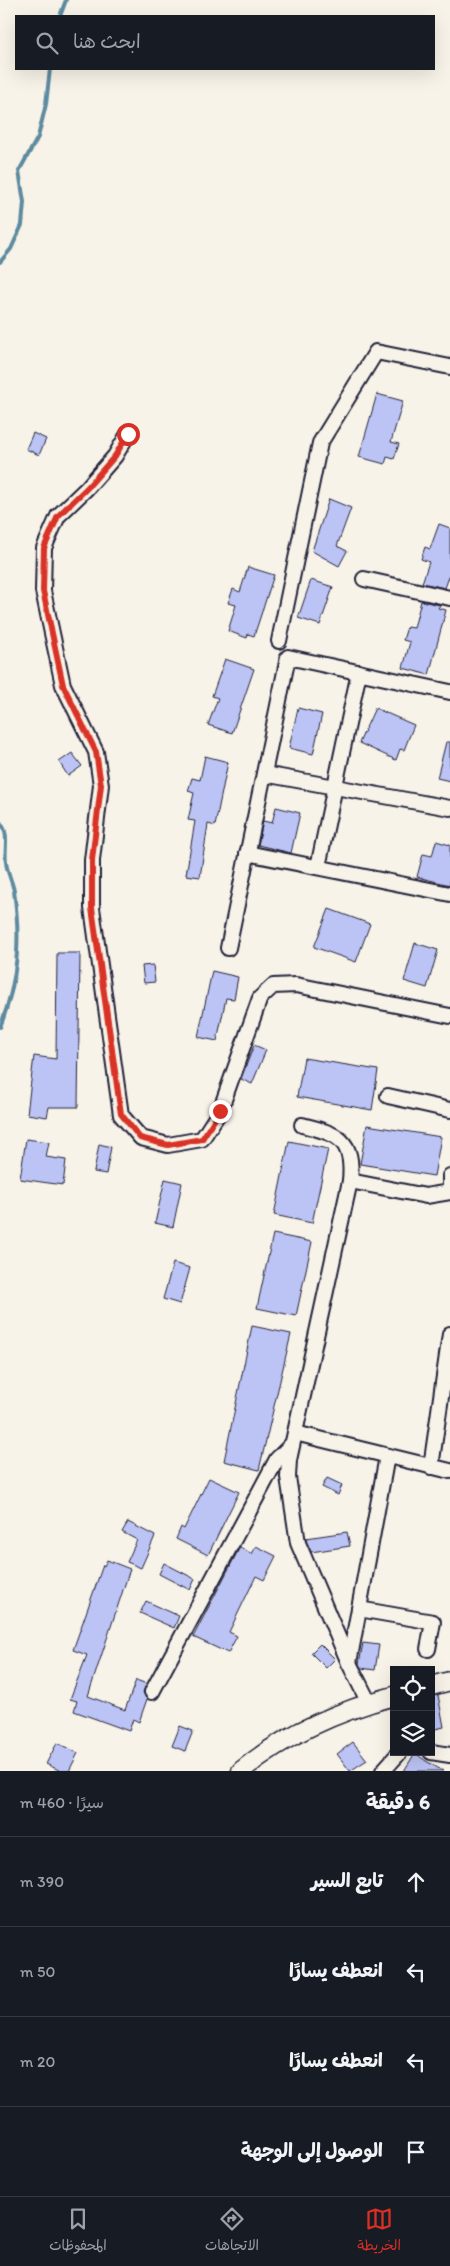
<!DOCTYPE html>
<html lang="ar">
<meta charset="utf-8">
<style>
:root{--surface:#171b24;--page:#242831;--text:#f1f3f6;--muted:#9ea1a6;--line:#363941;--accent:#d93025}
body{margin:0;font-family:Itim,"Playpen Sans Arabic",sans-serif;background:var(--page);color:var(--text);direction:rtl}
.controls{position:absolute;right:15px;bottom:15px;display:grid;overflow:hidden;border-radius:0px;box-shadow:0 5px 20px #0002}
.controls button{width:45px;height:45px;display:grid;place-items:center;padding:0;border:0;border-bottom:1px solid var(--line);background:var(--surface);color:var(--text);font:25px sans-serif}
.stop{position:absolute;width:15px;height:15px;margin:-11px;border:4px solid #d93025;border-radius:50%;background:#fff}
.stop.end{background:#d93025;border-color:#fff;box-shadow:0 1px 5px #0008}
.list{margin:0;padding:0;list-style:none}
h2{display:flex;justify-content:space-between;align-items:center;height:65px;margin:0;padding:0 20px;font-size:21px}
h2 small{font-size:16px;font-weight:400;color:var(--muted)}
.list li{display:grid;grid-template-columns:32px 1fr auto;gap:15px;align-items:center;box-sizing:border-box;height:90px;padding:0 20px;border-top:1px solid var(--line)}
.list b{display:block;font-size:19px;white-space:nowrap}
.list em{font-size:16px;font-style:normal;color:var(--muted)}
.icon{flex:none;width:28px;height:28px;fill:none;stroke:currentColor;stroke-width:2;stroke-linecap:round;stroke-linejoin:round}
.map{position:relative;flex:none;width:450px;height:1771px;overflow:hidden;direction:ltr}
.search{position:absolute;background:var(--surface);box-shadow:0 5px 20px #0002;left:15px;right:15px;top:15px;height:55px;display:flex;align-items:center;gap:12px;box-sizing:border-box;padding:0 18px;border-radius:0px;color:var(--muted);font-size:19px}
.sheet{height:425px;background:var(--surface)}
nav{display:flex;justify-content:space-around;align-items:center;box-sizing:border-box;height:70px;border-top:1px solid var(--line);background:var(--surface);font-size:14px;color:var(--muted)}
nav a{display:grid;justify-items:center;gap:2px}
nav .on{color:var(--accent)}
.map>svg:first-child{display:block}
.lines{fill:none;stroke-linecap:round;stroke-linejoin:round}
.stream{stroke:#5d8aa0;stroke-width:4}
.building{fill:#bcc4f5;stroke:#22223b}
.minor-casing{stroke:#22223b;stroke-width:18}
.major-casing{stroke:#22223b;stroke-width:21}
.minor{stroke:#f7f3e8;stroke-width:14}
.major{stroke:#f7f3e8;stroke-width:18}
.route{stroke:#d93025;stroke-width:6}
</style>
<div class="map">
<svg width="450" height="1771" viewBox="0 0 450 1771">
<rect width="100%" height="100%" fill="#f7f3e8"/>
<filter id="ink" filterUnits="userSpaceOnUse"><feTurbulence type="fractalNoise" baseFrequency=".02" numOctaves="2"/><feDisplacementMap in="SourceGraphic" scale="10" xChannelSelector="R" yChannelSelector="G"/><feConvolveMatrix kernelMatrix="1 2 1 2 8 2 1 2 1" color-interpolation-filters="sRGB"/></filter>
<g filter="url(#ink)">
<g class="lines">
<g class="stream">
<path d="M60,16L66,0"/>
<path d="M0,262L11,249L22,225L24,202L19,171L38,137L46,104L50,69"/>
<path d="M0,822C10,834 4,847 6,862C7,872 12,881 14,891C21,940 18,981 0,1027"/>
</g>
</g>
<g class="building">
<path d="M377,394L403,401L391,442L399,444L394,459L387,457L385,464L359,457Z"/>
<path d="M33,433L46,439L39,455L26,449Z"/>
<path d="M329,499L351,508L337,546L347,551L339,566L312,551Z"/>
<path d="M439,524L450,528V574L445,588L422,583L429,562L421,559L425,547L430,549Z"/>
<path d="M248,567L274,575L254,636L248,634L247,638L228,631L236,605L228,603L233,589L240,592Z"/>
<path d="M311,580L333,587L320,625L298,618Z"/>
<path d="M421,601L440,605L438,608L446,610L429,675L403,668L410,642L403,640L407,627L414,628Z"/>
<path d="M225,659L254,669L232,733L208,725L218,698L212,696Z"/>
<path d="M298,708L322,714L313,754L289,748Z"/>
<path d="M375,708L414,725L404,750L400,749L396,760L359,743Z"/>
<path d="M446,742H450V781L437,778Z"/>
<path d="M72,753L82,766L68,776L59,762Z"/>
<path d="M205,756L228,762L215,826L208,824L200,877L186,875L195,821L188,820L194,793L188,791L192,778L200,780Z"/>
<path d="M276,807L300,813L291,853L258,845L263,821L272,823Z"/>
<path d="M436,841L450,845V885L417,877L423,854L432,856Z"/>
<path d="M329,909L370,924L356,962L314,947Z"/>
<path d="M415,943L438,950L427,988L404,981Z"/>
<path d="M57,953H80L78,1107H49L47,1117L27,1114L34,1056L56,1059Z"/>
<path d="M153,965L155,982L144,983L142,966Z"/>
<path d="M212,971L238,977L234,999L226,998L217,1041L198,1037Z"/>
<path d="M254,1045L266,1050L252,1084L241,1079Z"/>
<path d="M304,1058L378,1070L372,1110L297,1097Z"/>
<path d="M367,1125L441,1137L434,1176L360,1164Z"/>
<path d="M26,1139L49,1142L46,1157L66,1160L63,1185L20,1179Z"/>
<path d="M289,1141L328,1149L312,1223L274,1215Z"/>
<path d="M99,1144L111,1147L106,1174L94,1172Z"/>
<path d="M165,1179L182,1183L173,1227L155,1223Z"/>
<path d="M273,1234L312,1242L296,1316L257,1308Z"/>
<path d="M173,1263L190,1268L180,1304L163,1299Z"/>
<path d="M252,1326L291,1334L259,1470L224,1461Z"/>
<path d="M209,1478L239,1492L208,1555L176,1539L181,1527L184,1529Z"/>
<path d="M327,1478L342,1485L338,1495L322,1487Z"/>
<path d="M128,1522L155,1536L141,1568L127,1562L137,1540L122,1532Z"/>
<path d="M347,1532L350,1546L311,1552L306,1541V1538Z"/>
<path d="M256,1546L276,1556L264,1580L256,1576L229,1632L237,1636L228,1653L193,1637L240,1547L252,1554Z"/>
<path d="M107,1560L130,1569L88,1696L125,1710L136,1680L147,1684L143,1692L147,1699L139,1722L133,1719L129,1731L74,1711L77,1701L70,1699L87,1655L73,1650L103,1565L104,1566Z"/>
<path d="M164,1563L195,1579L190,1590L159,1574Z"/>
<path d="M146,1601L179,1616L174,1628L140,1613Z"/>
<path d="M363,1643L379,1645L375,1670L361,1668L359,1664Z"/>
<path d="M320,1644L335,1659L326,1668L311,1653Z"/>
<path d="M438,1695L444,1727L431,1730V1696Z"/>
<path d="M180,1726L193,1731L185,1751L172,1746Z"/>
<path d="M353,1742L367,1760L350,1771L337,1754Z"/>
<path d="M57,1743L78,1753L69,1771H61L46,1764Z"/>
<path d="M415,1753L426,1761L443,1771H404Z"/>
</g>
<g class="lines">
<defs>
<g id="minor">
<path d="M128,434L115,456L87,488L58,516L44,548L43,591L63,685L96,752L101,785L92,860V908L121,1115L141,1138L168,1145L202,1139L220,1111L260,998L273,986L296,985L450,1016"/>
<path d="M364,579L450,598"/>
<path d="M279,641L320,443L376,352L450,367"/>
<path d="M264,774L450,808"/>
<path d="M247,853L450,894"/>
<path d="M318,867L359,672"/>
<path d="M228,948L288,657L450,692"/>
<path d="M388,1096L450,1110"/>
<path d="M302,1125C338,1134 354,1139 350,1181"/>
<path d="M450,1176V1191"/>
<path d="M295,1433L450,1471"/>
<path d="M431,1467L450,1334"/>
<path d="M359,1609L433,1622L428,1649"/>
<path d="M349,1663L387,1456"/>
<path d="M152,1692L277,1459L292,1444"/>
<path d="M369,1703L349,1663L298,1543L288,1477L289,1460L350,1181L426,1196L450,1192"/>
<path d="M431,1752L450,1755"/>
<path d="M383,1771L400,1752"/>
</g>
<g id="major">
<path d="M431,1686L450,1681"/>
<path d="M241,1771C285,1734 338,1711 394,1696"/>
</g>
</defs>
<use href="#minor" class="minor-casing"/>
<use href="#major" class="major-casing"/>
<use href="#minor" class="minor"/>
<use href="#major" class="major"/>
</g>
</g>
<g class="lines" filter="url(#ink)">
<path class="route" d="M128,434L115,456L87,488L58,516L44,548L43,591L63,685L96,752L101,785L92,860V908L121,1114L140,1138L168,1145L202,1139L220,1111"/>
</g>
</svg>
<div class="controls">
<button><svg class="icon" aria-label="locate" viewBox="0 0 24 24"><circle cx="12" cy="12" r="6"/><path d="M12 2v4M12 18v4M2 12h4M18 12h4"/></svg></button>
<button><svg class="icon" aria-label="layers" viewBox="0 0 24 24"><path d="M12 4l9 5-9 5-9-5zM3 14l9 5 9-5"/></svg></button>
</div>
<div class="stop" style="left:128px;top:434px"></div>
<div class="stop end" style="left:220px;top:1111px"></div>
<div class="search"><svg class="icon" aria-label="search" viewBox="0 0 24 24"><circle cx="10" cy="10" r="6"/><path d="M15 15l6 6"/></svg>ابحث هنا</div>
</div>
<section class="sheet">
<h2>6 دقيقة<small>سيرًا · 460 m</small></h2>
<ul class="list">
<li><svg class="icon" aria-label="ahead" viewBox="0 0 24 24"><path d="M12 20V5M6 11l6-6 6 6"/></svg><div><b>تابع السير</b></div><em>390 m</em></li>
<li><svg class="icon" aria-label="left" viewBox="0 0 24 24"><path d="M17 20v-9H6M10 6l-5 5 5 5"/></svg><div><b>انعطف يسارًا</b></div><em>50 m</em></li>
<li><svg class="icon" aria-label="left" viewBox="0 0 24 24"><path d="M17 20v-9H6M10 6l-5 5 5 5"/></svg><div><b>انعطف يسارًا</b></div><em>20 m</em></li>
<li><svg class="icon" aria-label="arrive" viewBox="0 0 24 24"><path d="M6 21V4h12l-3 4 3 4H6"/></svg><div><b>الوصول إلى الوجهة</b></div></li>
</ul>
</section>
<nav>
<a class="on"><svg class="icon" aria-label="map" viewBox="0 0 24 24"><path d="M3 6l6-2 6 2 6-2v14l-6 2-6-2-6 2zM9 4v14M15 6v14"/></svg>الخريطة</a>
<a><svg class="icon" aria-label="directions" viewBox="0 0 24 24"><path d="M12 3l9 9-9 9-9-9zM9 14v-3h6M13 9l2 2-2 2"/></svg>الاتجاهات</a>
<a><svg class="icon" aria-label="saved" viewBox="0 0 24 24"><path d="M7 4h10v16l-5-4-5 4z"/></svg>المحفوظات</a>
</nav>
